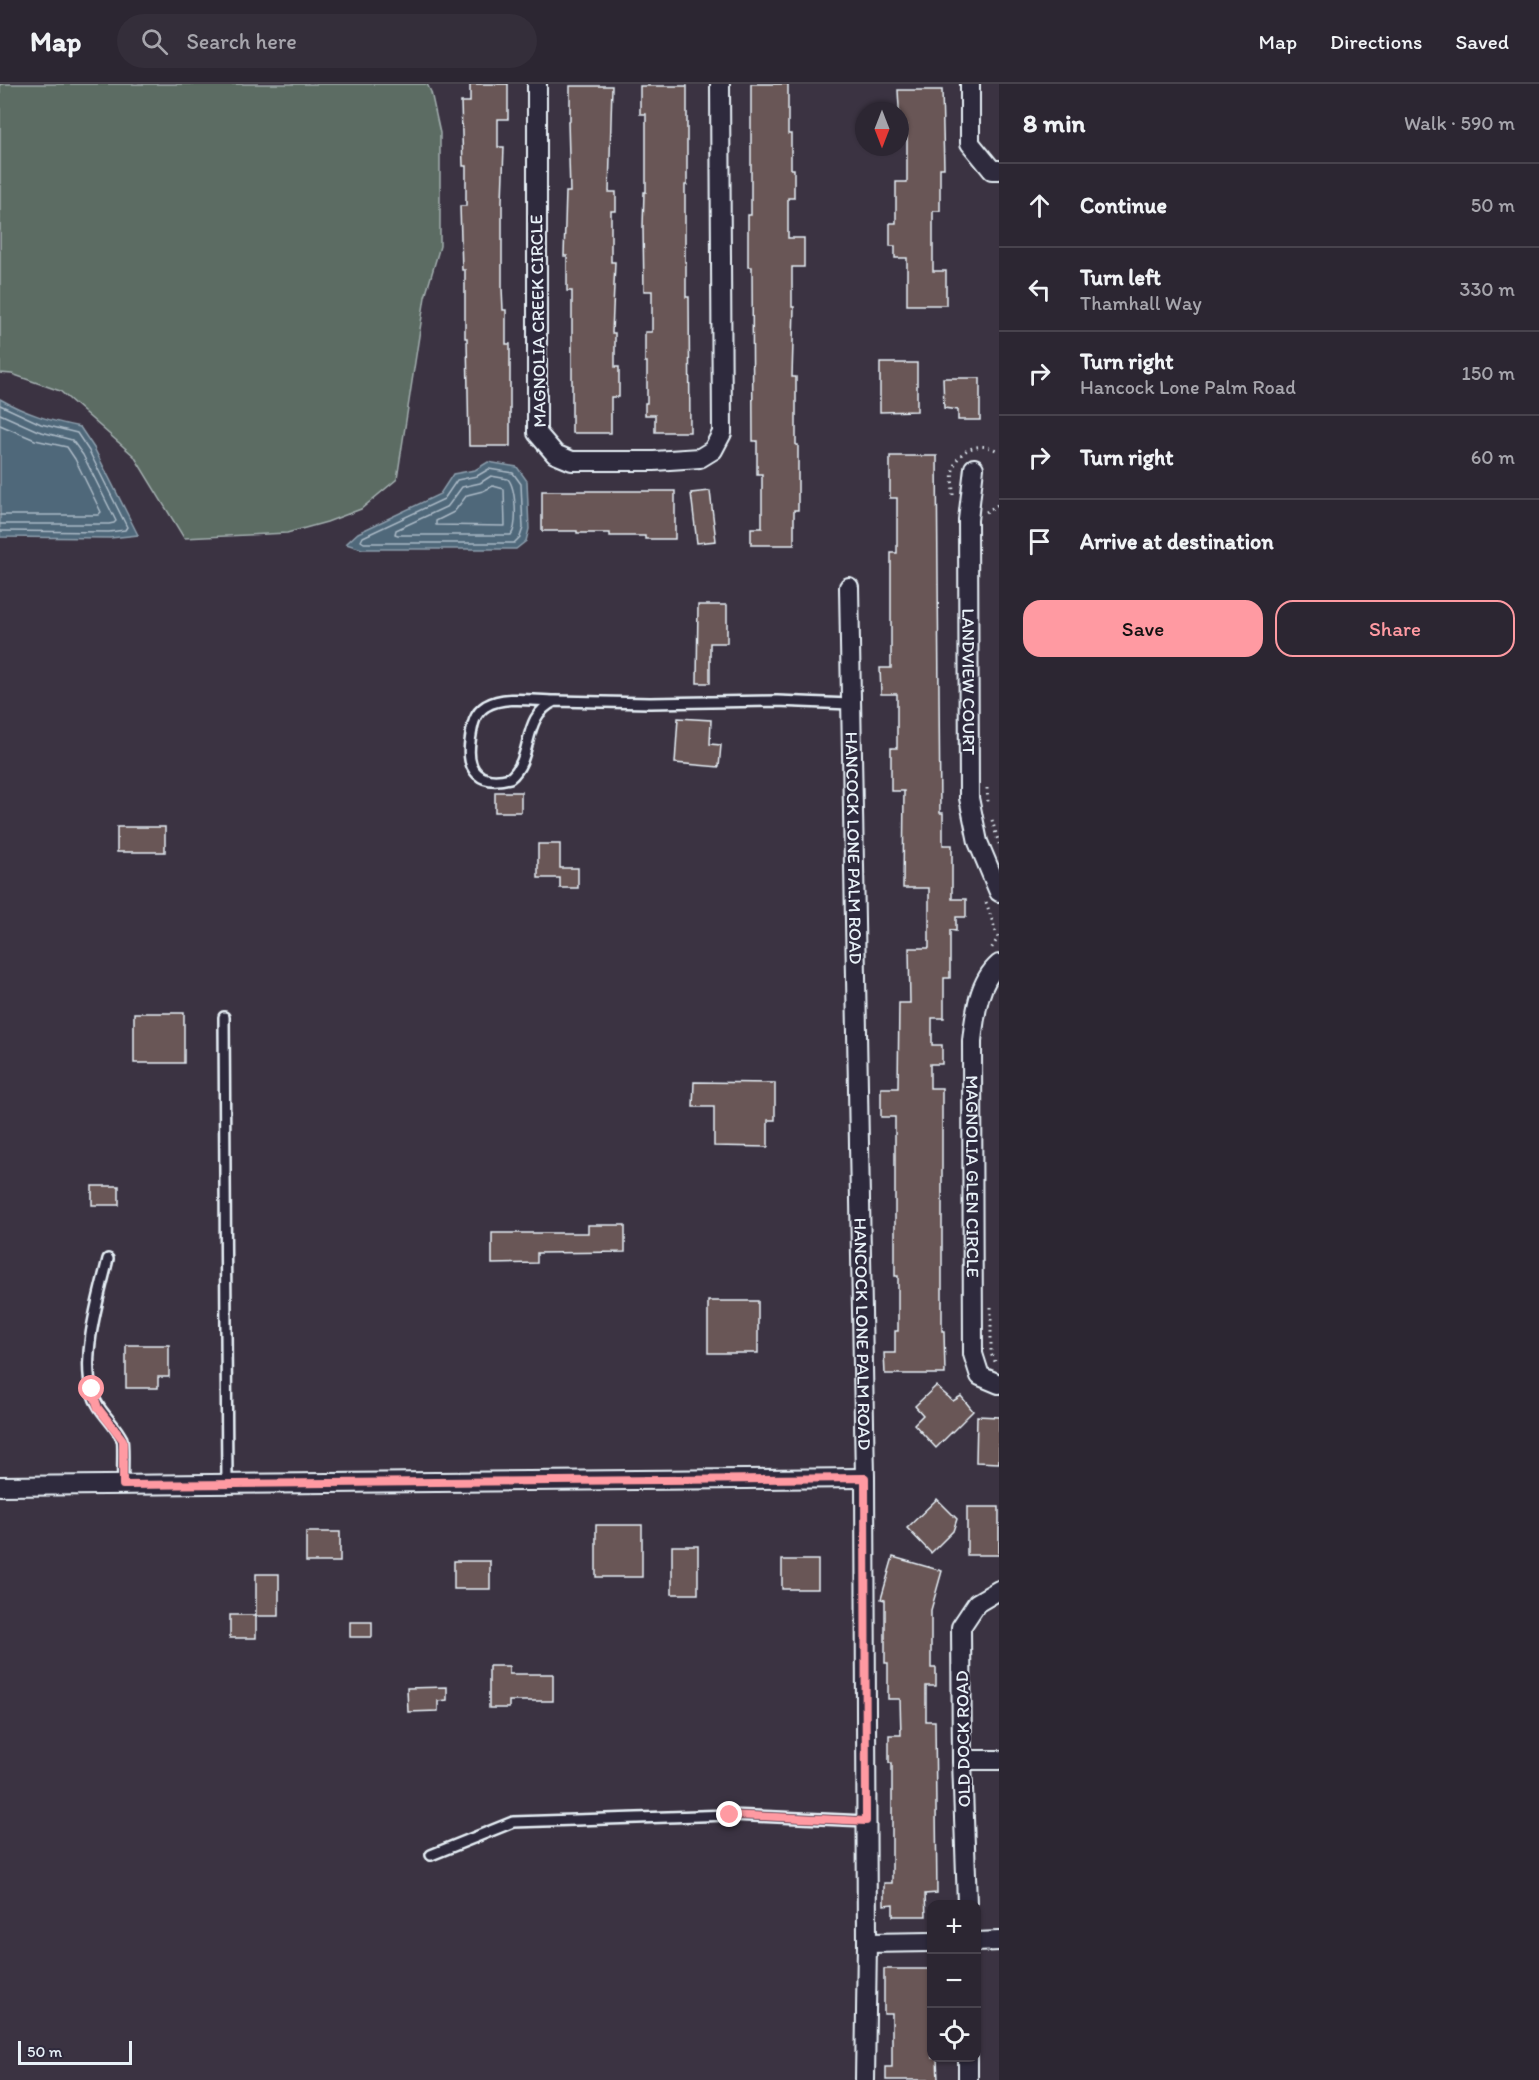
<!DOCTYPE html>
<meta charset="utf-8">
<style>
:root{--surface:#2c2632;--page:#342e3a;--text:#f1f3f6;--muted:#a6a5ac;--line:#48434d;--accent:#ff9aa2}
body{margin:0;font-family:Itim,sans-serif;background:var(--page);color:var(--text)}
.controls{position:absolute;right:18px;bottom:18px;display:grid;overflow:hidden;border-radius:12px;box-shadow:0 2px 4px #0004}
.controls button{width:54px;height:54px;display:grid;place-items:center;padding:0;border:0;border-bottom:2px solid var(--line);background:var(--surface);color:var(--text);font:30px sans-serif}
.compass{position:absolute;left:855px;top:18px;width:54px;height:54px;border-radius:50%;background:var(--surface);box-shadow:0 2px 4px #0004;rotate:180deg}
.scale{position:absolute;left:18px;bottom:15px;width:114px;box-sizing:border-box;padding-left:6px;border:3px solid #e8f1f8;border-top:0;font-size:16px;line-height:21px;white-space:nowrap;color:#e8f1f8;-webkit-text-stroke:4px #2f2a3d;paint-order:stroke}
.stop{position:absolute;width:18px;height:18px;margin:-14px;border:4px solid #ff9aa2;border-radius:50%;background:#fff}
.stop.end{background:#ff9aa2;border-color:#fff;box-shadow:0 2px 6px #0008}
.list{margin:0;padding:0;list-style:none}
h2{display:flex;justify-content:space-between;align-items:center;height:78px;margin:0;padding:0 24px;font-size:26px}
h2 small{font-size:20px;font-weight:400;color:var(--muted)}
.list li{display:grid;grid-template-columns:39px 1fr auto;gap:18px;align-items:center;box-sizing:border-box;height:84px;padding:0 24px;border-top:2px solid var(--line)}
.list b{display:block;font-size:22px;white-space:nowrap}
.list p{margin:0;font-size:20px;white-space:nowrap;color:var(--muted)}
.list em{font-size:20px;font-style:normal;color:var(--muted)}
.actions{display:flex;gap:12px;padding:18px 24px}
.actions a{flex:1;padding:14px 0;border:2px solid var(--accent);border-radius:18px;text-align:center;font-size:21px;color:var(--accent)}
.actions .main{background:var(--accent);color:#111}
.icon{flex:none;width:33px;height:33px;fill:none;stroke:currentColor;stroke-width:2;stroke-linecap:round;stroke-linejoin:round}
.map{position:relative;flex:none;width:999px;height:1996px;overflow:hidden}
header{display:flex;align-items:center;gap:36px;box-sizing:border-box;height:84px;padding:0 30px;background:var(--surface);border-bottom:2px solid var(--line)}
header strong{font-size:28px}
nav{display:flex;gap:33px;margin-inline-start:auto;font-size:21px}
.search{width:420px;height:54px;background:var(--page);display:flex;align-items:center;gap:15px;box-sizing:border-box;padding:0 21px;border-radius:33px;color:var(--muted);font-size:22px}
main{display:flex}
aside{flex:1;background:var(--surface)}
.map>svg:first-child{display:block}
.green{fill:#5c6c64;stroke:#a2aeae;stroke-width:1.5}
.water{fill:#4f677a;stroke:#8c9eac;stroke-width:1.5}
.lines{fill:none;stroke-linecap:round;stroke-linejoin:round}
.shore{stroke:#abbac6;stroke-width:1.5}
.building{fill:#695756;stroke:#e8f1f8;stroke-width:1.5}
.lane-casing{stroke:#e8f1f8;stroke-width:14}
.street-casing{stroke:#e8f1f8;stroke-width:22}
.path{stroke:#e8f1f8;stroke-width:3;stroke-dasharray:1.5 4.5;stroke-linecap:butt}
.lane{stroke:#2f2a3d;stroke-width:9}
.street{stroke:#2f2a3d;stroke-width:18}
.route{stroke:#ff9aa2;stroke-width:8}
.labels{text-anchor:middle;stroke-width:4.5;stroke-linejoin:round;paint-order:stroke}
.street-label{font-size:18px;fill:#e8f1f8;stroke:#2f2a3d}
</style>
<header>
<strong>Map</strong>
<div class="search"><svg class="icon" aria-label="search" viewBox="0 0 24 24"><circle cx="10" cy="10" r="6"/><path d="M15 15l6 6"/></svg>Search here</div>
<nav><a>Map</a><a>Directions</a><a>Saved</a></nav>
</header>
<main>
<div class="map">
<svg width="999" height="1996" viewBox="0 0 999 1996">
<rect width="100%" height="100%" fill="#3b3342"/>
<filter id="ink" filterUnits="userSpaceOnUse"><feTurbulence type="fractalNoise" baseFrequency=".0167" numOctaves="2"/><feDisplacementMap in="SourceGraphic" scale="12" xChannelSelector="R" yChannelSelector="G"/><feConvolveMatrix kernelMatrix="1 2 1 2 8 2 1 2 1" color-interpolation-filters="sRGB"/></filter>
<g filter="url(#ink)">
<path class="green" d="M0,0H427L431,8L440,49V162L425,213L397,395L361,425L327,438L287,449L184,454L134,372L60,307L12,290L0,289Z"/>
<g class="water">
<path d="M0,315C26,330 51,337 80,343L94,364L138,451L110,454L0,453Z"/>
<path d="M488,378L517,383L527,397L529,445L526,457L516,465H362L346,460L358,449L440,410L453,390L475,386Z"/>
</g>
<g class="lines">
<g class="shore">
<path d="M0,321L41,340L77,349L89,367L127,443L125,446L109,448L0,447"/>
<path d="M0,330L38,347L72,356L83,371L116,437L114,439L109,440H0"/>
<path d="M0,341L35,356L67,363L75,375L101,428L98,431H0"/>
<path d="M489,385L513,389L521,400L523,444L520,453L514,459H364L361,457L363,453L444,415L457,396L477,392Z"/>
<path d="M491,392L508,395C516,404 518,442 511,451H398L395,450L396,446L448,422L462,403L480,399Z"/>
<path d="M493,402L504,405L505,442L436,441V437L454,428L467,411L483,407Z"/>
</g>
</g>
<g class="building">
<path d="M470,0H508V35H498V63H504L502,116V204L503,226H506V260H510V362H469L467,254H465V186H462L460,122H466V82H463L461,18H470Z"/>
<path d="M751,0H788V50H791V85H794V114H788V154H804V183H792V223H794L792,293H796V361H798V426H794V461H751V444H762V390H757V357H753L752,183H748V131H751Z"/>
<path d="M570,2H612L609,108H616V127H611V178H615L612,249H615V283H619V313H611V349H572V207H567V172H564L566,108H570L568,37H570Z"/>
<path d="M640,2H687V101H685V178H686V213H689L690,348H655V331H645V319H647V278H645V248H652V207H644L643,143L644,108H646V30H640Z"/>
<path d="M898,6H942L944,84H940V127H933V187H946V221H907V174H895V162H890V139H896V98H907V41H900Z"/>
<path d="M880,279H917V327L880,328Z"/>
<path d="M943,294H980V336H958V326L944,324Z"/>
<path d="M890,372H937L940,729H943V761H952V815H966V833H956V847L950,846V894H944V934H932V961H942V980H930V1004H942V1247H944L945,1290H885L884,1269H895V1247H898V1192H895V1033H881V1004H898L899,919H910L909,864H929V804H903L904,707H891V664H897V610H881L880,584H891V469H897V414H890Z"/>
<path d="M542,407H675V455H645V452H610V449H577V447H542Z"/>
<path d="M710,407L716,457L697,459L691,409Z"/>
<path d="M698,521H727V559H710V599H697Z"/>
<path d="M678,634L711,636L710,660L721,661L719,683L675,679Z"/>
<rect x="495" y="708" width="26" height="20"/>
<rect x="117" y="743" width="48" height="25"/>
<path d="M538,760H560V784H578V804H560V794H538Z"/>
<rect x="134" y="929" width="50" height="50"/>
<path d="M694,998L775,999V1036H768V1063L714,1062V1023H693Z"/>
<rect x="92" y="1102" width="27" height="19"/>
<path d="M588,1141H625V1168L537,1169V1179L492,1180V1149H588Z"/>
<rect x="708" y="1217" width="50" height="52"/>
<path d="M126,1261H169V1293H158V1304H126Z"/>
<path d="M936,1302L953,1317L961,1312L973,1327L936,1364L914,1340L923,1331L915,1322Z"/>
<path d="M977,1332L999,1333V1379L976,1378Z"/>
<path d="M937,1415L957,1435L953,1447L931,1469L907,1444Z"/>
<rect x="967" y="1423" width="32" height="48"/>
<rect x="596" y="1441" width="46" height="52"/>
<rect x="306" y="1448" width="34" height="30"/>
<rect x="672" y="1462" width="26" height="48"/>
<path d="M893,1473L942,1487L931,1526V1584H936V1602H926V1637H935L937,1809L925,1810L926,1832H893V1820L884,1821V1799H892V1679H889V1651H901L900,1615H888V1579H885V1516L881,1515Z"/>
<rect x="782" y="1476" width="36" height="29"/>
<rect x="454" y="1477" width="36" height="28"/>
<path d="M256,1490H279V1532H256V1554H230V1531H256Z"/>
<rect x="350" y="1538" width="22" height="15"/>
<path d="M489,1582H509V1590H553V1617H509V1624H489Z"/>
<path d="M447,1603V1616L438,1617V1627L408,1628L407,1604Z"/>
<path d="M884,1885H932V1974H937L938,1996H886V1983H892V1930H884Z"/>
</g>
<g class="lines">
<defs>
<g id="lane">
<path d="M555,617C534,617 505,611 486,622C473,630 472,644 470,658C466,687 480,702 510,694C535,673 520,633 555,617L650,619L777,617L850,620"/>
<path d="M224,933L227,1400"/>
<path d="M108,1175C99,1213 81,1270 92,1308C98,1328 113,1337 122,1355C124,1360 122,1392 123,1401"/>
<path d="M431,1771L513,1738L730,1731L866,1737"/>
</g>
<g id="street">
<path d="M537,0V349L555,370L572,377H654L700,374L713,366L722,349L720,0"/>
<path d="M970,0V59L992,86H999"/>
<path id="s1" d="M974,384L968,436L969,714L978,758L999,808"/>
<path id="s2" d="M849,503L865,1394L867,1859L865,1996"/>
<path id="s3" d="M999,880C978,898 975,931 972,957L973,1270L980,1292L999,1300"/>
<path d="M0,1402L865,1394"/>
<path d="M962,1676H999"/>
<path d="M967,1820L962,1676L961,1543L977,1519L999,1506"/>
<path d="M976,1858L999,1857"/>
<path d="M867,1859L932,1858"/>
<path d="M968,1996V1974"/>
</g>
</defs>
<use href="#lane" class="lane-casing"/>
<use href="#street" class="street-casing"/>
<g class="path">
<path d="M953,411C953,402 951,391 954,382C961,363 983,357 999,368"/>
<path d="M986,428L999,420"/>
<path d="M987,704L988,718"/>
<path d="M992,736L999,760"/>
<path d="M986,818L998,854L991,865"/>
<path d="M991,1223V1270L997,1281"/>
</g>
<use href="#lane" class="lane"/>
<use href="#street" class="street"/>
</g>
</g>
<g class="lines" filter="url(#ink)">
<path class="route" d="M92,1305L98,1324L123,1356V1401L865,1394L866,1737L730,1731"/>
</g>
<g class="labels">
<g class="street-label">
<text transform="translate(538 237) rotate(-91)" y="6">MAGNOLIA CREEK CIRCLE</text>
<text dy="6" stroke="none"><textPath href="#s1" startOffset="214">LANDVIEW COURT</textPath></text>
<text dy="6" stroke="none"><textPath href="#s2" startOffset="261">HANCOCK LONE PALM ROAD</textPath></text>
<text dy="6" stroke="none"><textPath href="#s3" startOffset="219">MAGNOLIA GLEN CIRCLE</textPath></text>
<text dy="6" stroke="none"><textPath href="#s2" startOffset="747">HANCOCK LONE PALM ROAD</textPath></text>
<text transform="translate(963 1655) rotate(-91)" y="6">OLD DOCK ROAD</text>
</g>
</g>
</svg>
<div class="controls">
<button>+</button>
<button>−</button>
<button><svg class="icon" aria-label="locate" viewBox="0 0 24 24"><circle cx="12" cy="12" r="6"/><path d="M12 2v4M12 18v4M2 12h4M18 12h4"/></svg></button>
</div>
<svg class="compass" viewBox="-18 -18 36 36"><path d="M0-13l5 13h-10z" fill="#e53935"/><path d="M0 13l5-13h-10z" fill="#a6a5ac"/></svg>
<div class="scale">50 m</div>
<div class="stop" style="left:92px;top:1305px"></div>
<div class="stop end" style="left:730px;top:1731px"></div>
</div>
<aside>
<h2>8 min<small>Walk · 590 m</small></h2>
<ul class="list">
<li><svg class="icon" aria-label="ahead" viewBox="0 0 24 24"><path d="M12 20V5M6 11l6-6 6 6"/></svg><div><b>Continue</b></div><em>50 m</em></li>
<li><svg class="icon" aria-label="left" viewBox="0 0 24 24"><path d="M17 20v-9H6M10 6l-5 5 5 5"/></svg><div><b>Turn left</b><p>Thamhall Way</p></div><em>330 m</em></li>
<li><svg class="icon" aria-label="right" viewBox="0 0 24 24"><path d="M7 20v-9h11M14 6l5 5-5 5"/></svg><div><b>Turn right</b><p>Hancock Lone Palm Road</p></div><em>150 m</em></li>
<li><svg class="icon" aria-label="right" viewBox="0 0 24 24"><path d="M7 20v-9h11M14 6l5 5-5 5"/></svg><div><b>Turn right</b></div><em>60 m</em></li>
<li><svg class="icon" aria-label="arrive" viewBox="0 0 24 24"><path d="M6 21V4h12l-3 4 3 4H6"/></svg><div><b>Arrive at destination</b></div></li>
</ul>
<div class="actions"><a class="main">Save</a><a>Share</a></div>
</aside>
</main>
